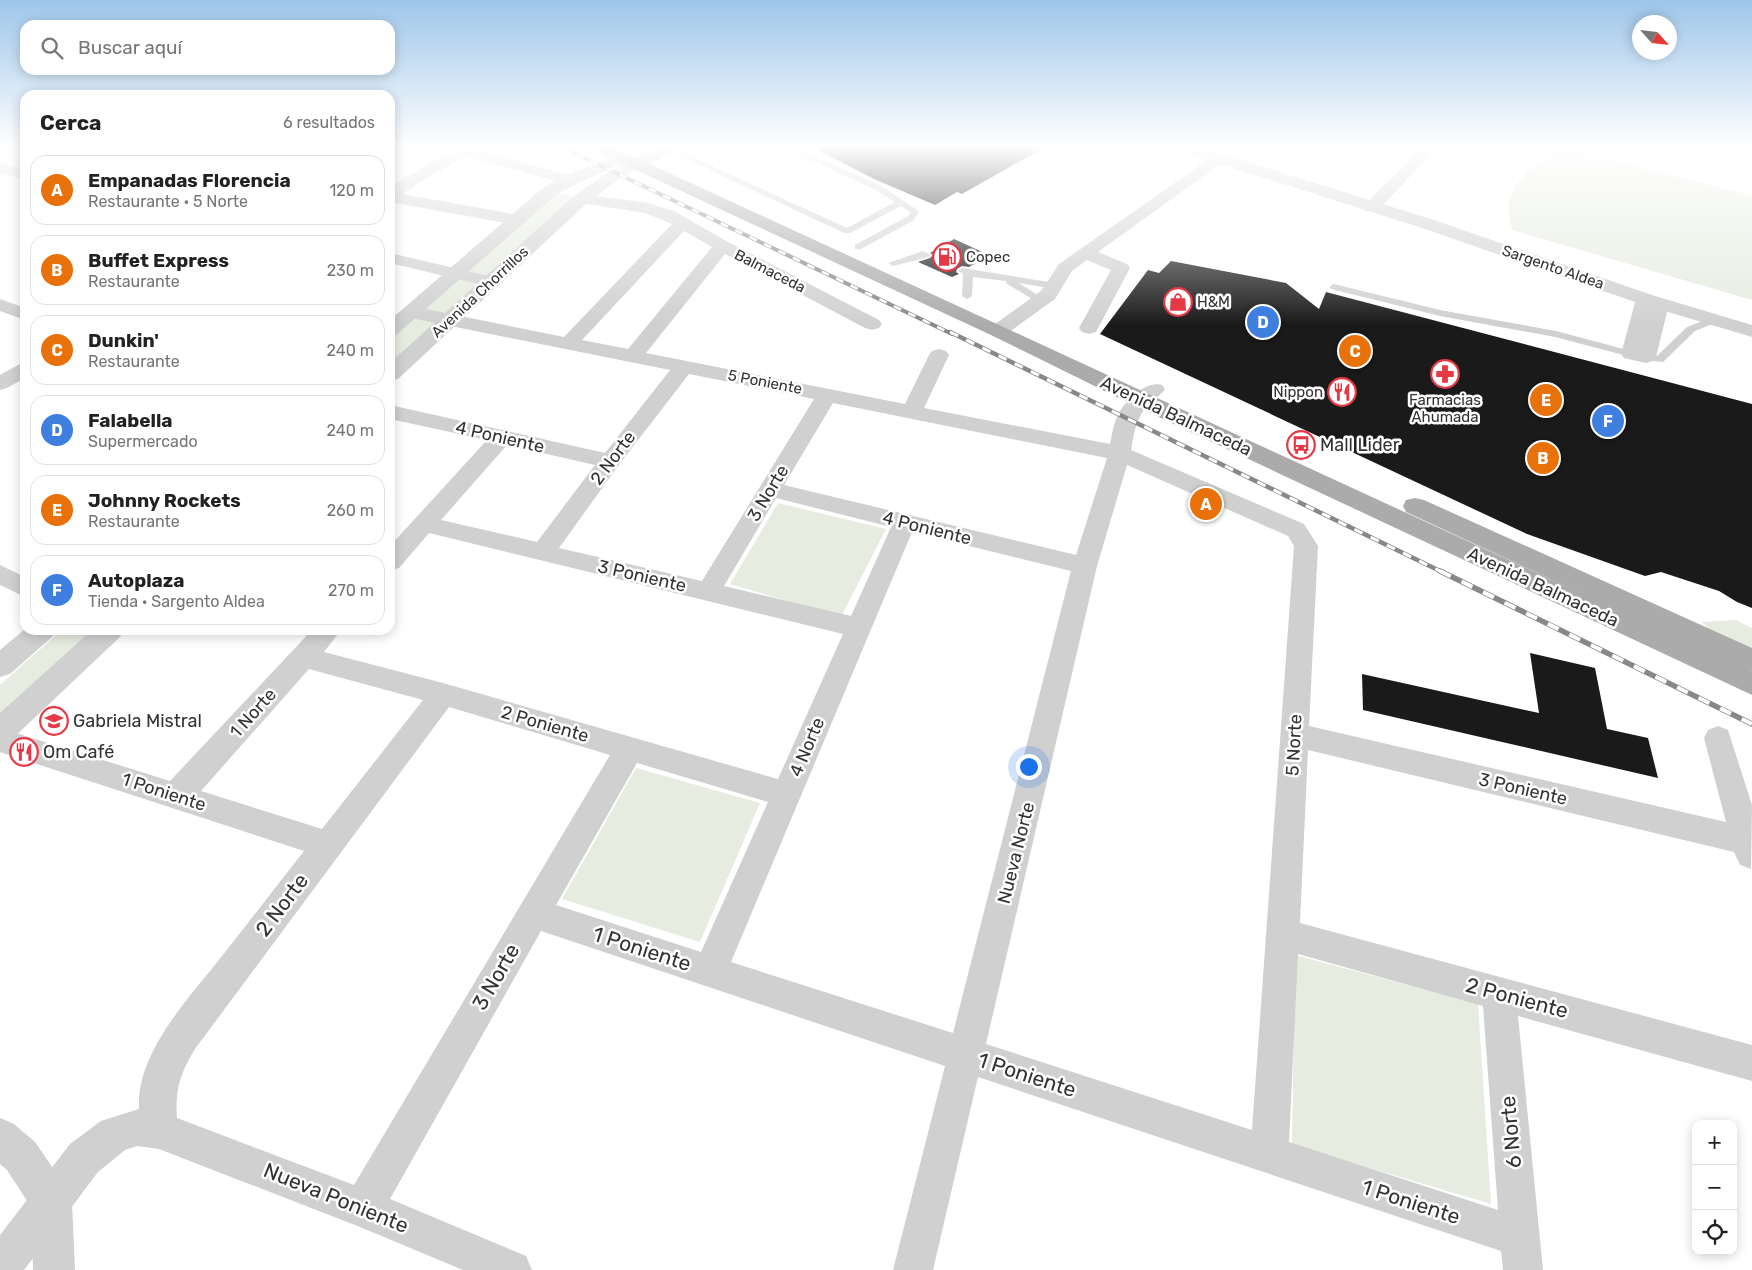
<!DOCTYPE html>
<html lang="es">
<meta charset="utf-8">
<style>
:root{--surface:#fff;--page:#f6f6f6;--text:#222;--muted:#767676;--line:#e0e0e0;--accent:#e63946}
body{margin:0;font-family:Rubik,sans-serif;background:var(--page);color:var(--text)}
.controls{position:absolute;right:15px;bottom:15px;display:grid;overflow:hidden;border-radius:10px;box-shadow:0 2px 12px #0003}
.controls button{width:45px;height:45px;display:grid;place-items:center;padding:0;border:0;border-bottom:1px solid var(--line);background:var(--surface);color:var(--text);font:25px sans-serif}
.compass{position:absolute;left:1632px;top:15px;width:45px;height:45px;border-radius:50%;background:var(--surface);box-shadow:0 2px 12px #0003;rotate:117deg}
.you{position:absolute;left:1028px;top:766px;width:18px;height:18px;margin:-12px;border:4px solid #fff;border-radius:50%;background:#1a73e8;box-shadow:0 0 0 8px #1a73e833}
.badge{display:grid;place-items:center;width:32px;height:32px;border-radius:50%;background:var(--accent);color:#fff;font-size:16px;font-weight:700}
.pin{position:absolute;translate:-50% -50%;border:2px solid #fff;box-shadow:0 1px 5px #0006}
.list{margin:0;padding:0;list-style:none}
h2{display:flex;justify-content:space-between;align-items:center;height:65px;margin:0;padding:0 20px;font-size:21px}
h2 small{font-size:16px;font-weight:400;color:var(--muted)}
.list li{display:grid;grid-template-columns:32px 1fr auto;gap:15px;align-items:center;box-sizing:border-box;height:70px;margin:0 10px 10px;padding:0 10px;border:1px solid var(--line);border-radius:15px}
.list b{display:block;font-size:19px;white-space:nowrap}
.list p{margin:0;font-size:16px;white-space:nowrap;color:var(--muted)}
.list em{font-size:16px;font-style:normal;color:var(--muted)}
.icon{flex:none;width:28px;height:28px;fill:none;stroke:currentColor;stroke-width:2;stroke-linecap:round;stroke-linejoin:round}
.map{position:relative;flex:none;width:1752px;height:1270px;overflow:hidden}
.search{position:absolute;background:var(--surface);box-shadow:0 2px 12px #0003;left:20px;top:20px;width:375px;height:55px;display:flex;align-items:center;gap:12px;box-sizing:border-box;padding:0 18px;border-radius:15px;color:var(--muted);font-size:19px}
.panel{position:absolute;background:var(--surface);box-shadow:0 2px 12px #0003;left:20px;top:90px;width:375px;height:545px;border-radius:15px}
.map>svg:first-child{display:block}
.green{fill:#e6ecdf}
.building{fill:#1a1a1a}
.lines{fill:none;stroke-linecap:round;stroke-linejoin:round}
.service{fill:#d0d0d0;fill-rule:evenodd}
.minor{fill:#d0d0d0;fill-rule:evenodd}
.tertiary{fill:#d0d0d0;fill-rule:evenodd}
.secondary{fill:#bdbdbd;fill-rule:evenodd}
.primary{fill:#ababab;fill-rule:evenodd}
.rail-far2-casing{stroke:#888;stroke-width:4}
.rail-far1-casing{stroke:#888;stroke-width:4.5}
.rail-casing{stroke:#888;stroke-width:5.5}
.rail-far2{stroke:#fff;stroke-width:2.5;stroke-dasharray:8;stroke-linecap:butt}
.rail-far1{stroke:#fff;stroke-width:3;stroke-dasharray:9;stroke-linecap:butt}
.rail{stroke:#fff;stroke-width:4;stroke-dasharray:12;stroke-linecap:butt}
.labels{text-anchor:middle;stroke-width:5;stroke-linejoin:round;paint-order:stroke}
.far-poi-label{font-size:15px;fill:#333;stroke:#fff;text-anchor:start}
.far-street-label{font-size:15px;fill:#333;stroke:#fff}
.street-label{font-size:18px;fill:#333;stroke:#fff}
.poi-label{font-size:18px;fill:#333;stroke:#fff;text-anchor:start}
.near-street-label{font-size:21px;fill:#333;stroke:#fff}
</style>
<div class="map">
<svg width="1752" height="1270" viewBox="0 0 1752 1270">
<rect width="100%" height="100%" fill="#fff"/>
<g class="green">
<path d="M1559,147L1752,196V300L1512,230C1511,223 1507,210 1509,203C1515,177 1539,161 1559,147Z"/>
<path d="M555,193L577,197L390,366V338Z"/>
<path d="M778,503L886,529L841,617L730,584Z"/>
<path d="M1736,620L1752,628V648L1709,629L1702,622Z"/>
<path d="M62,630H96L0,717V685Z"/>
<path d="M636,768L760,803L700,942L562,899Z"/>
<path d="M1295,955L1478,1004L1491,1204L1292,1145Z"/>
</g>
<g class="building">
<path d="M812,147H1045L962,194L957,192L935,205L874,179Z"/>
<path d="M954,239L989,255L969,267L962,266L957,269L956,272L959,274L952,277L918,262L930,258L933,255L930,253Z"/>
<path d="M1171,261L1286,283L1319,309L1326,292L1752,404V608L1737,602L1719,591L1661,572L1645,576L1527,534L1100,334L1148,270L1159,273Z"/>
<path d="M1530,653L1595,668L1607,729L1648,738L1658,778L1363,710L1362,674L1539,713Z"/>
</g>
<g class="lines">
<g class="service">
<path d="M688,147H699L686,154L847,228L895,202L872,188L781,147H792L878,184L919,211L914,220L861,249H855V245L908,216L910,212L901,206L850,233H844L676,154Z"/>
<path d="M923,251L931,255L929,257L893,266L888,263Z"/>
<path d="M963,268L1055,283L1060,286L1055,289L1019,283L1044,299V303L1041,304L1007,284L1006,281L973,277L972,296L967,299L962,296L963,274L958,271Z"/>
<path d="M1334,284L1440,310L1556,331L1635,352L1636,354L1631,357L1555,337L1440,316L1331,289L1329,287Z"/>
<path d="M1713,317L1717,318V322L1695,331L1663,362L1646,360L1641,357L1646,354L1657,356L1687,327Z"/>
</g>
<g class="minor">
<path d="M442,147H467L576,177L578,180L576,183L570,185L466,156L418,183L403,194L523,216L525,220L523,224L517,225L390,202V188L406,177L451,152L444,150Z"/>
<path d="M1422,147H1438L1377,211H1365L1363,208L1365,205Z"/>
<path d="M1218,154L1223,156L1226,159L1223,162L1098,252L1127,264L1130,268L1096,332L1089,334L1082,332L1079,328L1111,270L1087,260L1072,271L1055,299L1005,335L998,337L991,335L988,331L991,327L1041,291L1059,264L1213,156Z"/>
<path d="M0,163L25,169V179L0,173Z"/>
<path d="M581,194L648,203L674,211L728,242L879,320L882,324L879,328L872,330L865,328L725,254L646,353L905,404L929,355L932,351L939,349L946,351L949,355L924,408L1110,444C1112,436 1113,425 1117,417C1123,402 1146,380 1162,385L1165,389C1161,396 1153,399 1148,405C1136,418 1134,433 1131,450L1304,524L1318,546L1309,726L1726,822L1704,738L1708,730L1718,726L1728,730L1752,805L1751,869L1740,865L1734,852L1308,750L1300,923L1752,1045V1081L1518,1016L1543,1270H1503L1501,1251L978,1077L933,1270H893L945,1066L541,931L390,1199L526,1256L532,1270H463L360,1227L159,1149L137,1146L125,1150L98,1172L24,1270H0V1235L70,1144L101,1121L139,1109C136,1050 193,994 226,951C252,918 278,884 304,851L0,752V728L170,781L312,630H341L324,652L443,683L778,779L843,634L429,533L399,568L390,571V546L487,440L390,419V405L605,453L670,370L411,318L404,316L402,312L404,308L411,306L564,337L672,224L645,213L575,202L573,199L575,196ZM684,231L712,247L628,349L582,340ZM689,374L814,399L702,581L559,548L618,466ZM833,403L1107,458L1076,555L784,485ZM507,445L595,465L537,542L441,520ZM1127,465L1288,536L1294,546L1252,1130L986,1044L1097,566ZM776,498L891,527L851,616L724,586ZM912,532L1071,571L953,1033L731,962ZM309,669L423,700L322,829L201,791ZM449,707L610,755L354,1185L177,1118C175,1089 180,1074 195,1049ZM637,763L768,802L701,952L556,905ZM1298,954L1483,1006L1498,1210L1289,1142Z"/>
<path d="M390,253L497,278L500,282L497,286L491,287L390,263Z"/>
<path d="M1645,293L1652,295L1654,300L1660,298L1667,300L1669,304L1656,357L1653,361L1646,363L1624,358L1621,354L1636,299L1638,295Z"/>
<path d="M0,299L25,308V320L0,311Z"/>
<path d="M25,363V378L7,388L0,390V375L18,365Z"/>
<path d="M0,565L25,577V597L0,585Z"/>
</g>
<g class="tertiary">
<path d="M1174,147H1199L1434,220L1652,295L1752,325V337L1638,303L1422,228L1176,150Z"/>
<path d="M615,156L621,158L623,161L621,164L576,184L556,195L397,334L390,336V320L544,187L564,176Z"/>
<path d="M636,159L642,161L644,164L642,167L622,177L587,203L398,379L390,380V363L575,195L610,171Z"/>
<path d="M25,629L56,630L52,637L10,674L0,677V650Z"/>
<path d="M92,630H124L120,637L11,740L0,743V713Z"/>
<path d="M0,1118L14,1124L35,1142L66,1187L72,1202L75,1270H33L31,1207L7,1170L0,1164Z"/>
</g>
<path class="secondary" d="M659,147H680L678,150L642,167H630L628,164L630,161Z"/>
<path class="primary" d="M591,147H613L1591,598L1406,512L1403,506L1406,500L1415,498L1424,500L1752,648V671L1750,670L1752,671V695L1133,405L991,335L593,150Z"/>
<defs>
<path id="rail-far2" d="M562,147L952,334"/>
<path id="rail-far1" d="M950,332L1442,572"/>
<path id="rail" d="M1440,571L1752,724"/>
</defs>
<use href="#rail-far2" class="rail-far2-casing"/>
<use href="#rail-far1" class="rail-far1-casing"/>
<use href="#rail" class="rail-casing"/>
<use href="#rail-far2" class="rail-far2"/>
<use href="#rail-far1" class="rail-far1"/>
<use href="#rail" class="rail"/>
</g>
<linearGradient id="sky" x2="0" y2="1"><stop stop-color="#9ec6ea"/><stop offset="0.45" stop-color="#fff"/><stop offset="1" stop-color="#fff" stop-opacity="0"/></linearGradient>
<rect width="1752" height="325" fill="url(#sky)"/>
<defs>
<symbol id="fuel-ring" viewBox="-11 -11 22 22"><circle r="9.5" fill="#fff" stroke="#e63946" stroke-width="1.5"/><path d="M-5.5-6h7V0h2V4h1.3V-2.5L3-4.5l.8-.8L6-3V5H2.5V1h-1V6h-7ZM-4.2-4.7v3.2H.2V-4.7Z" fill="#e63946"/></symbol>
<symbol id="shop-ring" viewBox="-11 -11 22 22"><circle r="9.5" fill="#fff" stroke="#e63946" stroke-width="1.5"/><path d="M-5-2.5h2.3a2.7 3.5 0 0 1 5.4 0H5L5.5 6h-11ZM-1.5-2.5h3a1.5 2.3 0 0 0-3 0Z" fill="#e63946"/></symbol>
<symbol id="pharmacy-ring" viewBox="-11 -11 22 22"><circle r="9.5" fill="#fff" stroke="#e63946" stroke-width="1.5"/><path d="M-2-6h4v4h4v4h-4v4h-4v-4h-4v-4h4Z" fill="#e63946"/></symbol>
<symbol id="restaurant-ring" viewBox="-11 -11 22 22"><circle r="9.5" fill="#fff" stroke="#e63946" stroke-width="1.5"/><path d="M-5-6h1v4h1v-4h1v4h1v-4h1v5L-1.5 .5V6h-2V.5L-5-1ZM5-6V6H3V1.5H1.5Q1.5-4 5-6Z" fill="#e63946"/></symbol>
<symbol id="bus-ring" viewBox="-11 -11 22 22"><circle r="9.5" fill="#fff" stroke="#e63946" stroke-width="1.5"/><path d="M-5-6H5V4H4V6H2V4H-2V6H-4V4H-5ZM-3.5-4V0h7V-4ZM-3.5 1.2v1.5H-2V1.2ZM2 1.2v1.5H3.5V1.2Z" fill="#e63946"/></symbol>
<symbol id="school-ring" viewBox="-11 -11 22 22"><circle r="9.5" fill="#fff" stroke="#e63946" stroke-width="1.5"/><path d="M0-5L7-2L0 1L-7-2ZM-4 1L0 2.5L4 1V4Q0 6-4 4Z" fill="#e63946"/></symbol>
</defs>
<g fill-rule="evenodd">
<use href="#fuel-ring" x="931" y="241" width="32" height="32"/>
<use href="#shop-ring" x="1162" y="286" width="32" height="32"/>
<use href="#pharmacy-ring" x="1429" y="358" width="32" height="32"/>
<use href="#restaurant-ring" x="1326" y="376" width="32" height="32"/>
<use href="#bus-ring" x="1285" y="429" width="32" height="32"/>
<use href="#school-ring" x="38" y="705" width="32" height="32"/>
<use href="#restaurant-ring" x="8" y="736" width="32" height="32"/>
</g>
<g class="labels">
<g class="far-poi-label">
<text x="966" y="262">Copec</text>
<text x="1197" y="307">H&amp;M</text>
<text x="1323" y="397" text-anchor="end">Nippon</text>
<text x="1445" y="405" text-anchor="middle">Farmacias<tspan x="1445" dy="17">Ahumada</tspan></text>
</g>
<g class="far-street-label">
<text transform="translate(1553 267) rotate(19)" y="5">Sargento Aldea</text>
<text transform="translate(770 271) rotate(27)" y="5">Balmaceda</text>
<text transform="translate(480 292) rotate(-43)" y="5">Avenida Chorrillos</text>
<text transform="translate(765 382) rotate(11)" y="5">5 Poniente</text>
</g>
<g class="street-label">
<text transform="translate(1176 416) rotate(25)" y="6">Avenida Balmaceda</text>
<text transform="translate(500 437) rotate(13)" y="6">4 Poniente</text>
<text transform="translate(613 458) rotate(-53)" y="6">2 Norte</text>
<text transform="translate(768 493) rotate(-59)" y="6">3 Norte</text>
<text transform="translate(927 528) rotate(14)" y="6">4 Poniente</text>
<text transform="translate(642 576) rotate(13)" y="6">3 Poniente</text>
<text transform="translate(1543 587) rotate(25)" y="6">Avenida Balmaceda</text>
<text transform="translate(253 713) rotate(-48)" y="6">1 Norte</text>
<text transform="translate(545 724) rotate(16)" y="6">2 Poniente</text>
<text transform="translate(1294 745) rotate(-87)" y="6">5 Norte</text>
<text transform="translate(807 747) rotate(-67)" y="6">4 Norte</text>
<text transform="translate(1523 789) rotate(13)" y="6">3 Poniente</text>
<text transform="translate(164 792) rotate(18)" y="6">1 Poniente</text>
<text transform="translate(1016 853) rotate(-76)" y="6">Nueva Norte</text>
</g>
<g class="poi-label">
<text x="1320" y="451">Mall Lider</text>
<text x="73" y="727">Gabriela Mistral</text>
<text x="43" y="758">Om Café</text>
</g>
<g class="near-street-label">
<text transform="translate(282 905) rotate(-53)" y="7">2 Norte</text>
<text transform="translate(642 949) rotate(18)" y="7">1 Poniente</text>
<text transform="translate(496 977) rotate(-60)" y="7">3 Norte</text>
<text transform="translate(1517 998) rotate(15)" y="7">2 Poniente</text>
<text transform="translate(1027 1075) rotate(18)" y="7">1 Poniente</text>
<text transform="translate(1511 1132) rotate(-95)" y="7">6 Norte</text>
<text transform="translate(336 1198) rotate(22)" y="7">Nueva Poniente</text>
<text transform="translate(1411 1202) rotate(18)" y="7">1 Poniente</text>
</g>
</g>
</svg>
<div class="controls">
<button>+</button>
<button>−</button>
<button><svg class="icon" aria-label="locate" viewBox="0 0 24 24"><circle cx="12" cy="12" r="6"/><path d="M12 2v4M12 18v4M2 12h4M18 12h4"/></svg></button>
</div>
<svg class="compass" viewBox="-18 -18 36 36"><path d="M0-13l5 13h-10z" fill="#e53935"/><path d="M0 13l5-13h-10z" fill="#767676"/></svg>
<div class="you"></div>
<div class="pin badge" style="left:1206px;top:504px;background:#e8710a">A</div>
<div class="pin badge" style="left:1543px;top:458px;background:#e8710a">B</div>
<div class="pin badge" style="left:1355px;top:351px;background:#e8710a">C</div>
<div class="pin badge" style="left:1263px;top:322px;background:#3f7fe0">D</div>
<div class="pin badge" style="left:1546px;top:400px;background:#e8710a">E</div>
<div class="pin badge" style="left:1608px;top:421px;background:#3f7fe0">F</div>
<div class="search"><svg class="icon" aria-label="search" viewBox="0 0 24 24"><circle cx="10" cy="10" r="6"/><path d="M15 15l6 6"/></svg>Buscar aquí</div>
<section class="panel">
<h2>Cerca<small>6 resultados</small></h2>
<ul class="list">
<li><span class="badge" style="background:#e8710a">A</span><div><b>Empanadas Florencia</b><p>Restaurante · 5 Norte</p></div><em>120 m</em></li>
<li><span class="badge" style="background:#e8710a">B</span><div><b>Buffet Express</b><p>Restaurante</p></div><em>230 m</em></li>
<li><span class="badge" style="background:#e8710a">C</span><div><b>Dunkin'</b><p>Restaurante</p></div><em>240 m</em></li>
<li><span class="badge" style="background:#3f7fe0">D</span><div><b>Falabella</b><p>Supermercado</p></div><em>240 m</em></li>
<li><span class="badge" style="background:#e8710a">E</span><div><b>Johnny Rockets</b><p>Restaurante</p></div><em>260 m</em></li>
<li><span class="badge" style="background:#3f7fe0">F</span><div><b>Autoplaza</b><p>Tienda · Sargento Aldea</p></div><em>270 m</em></li>
</ul>
</section>
</div>
